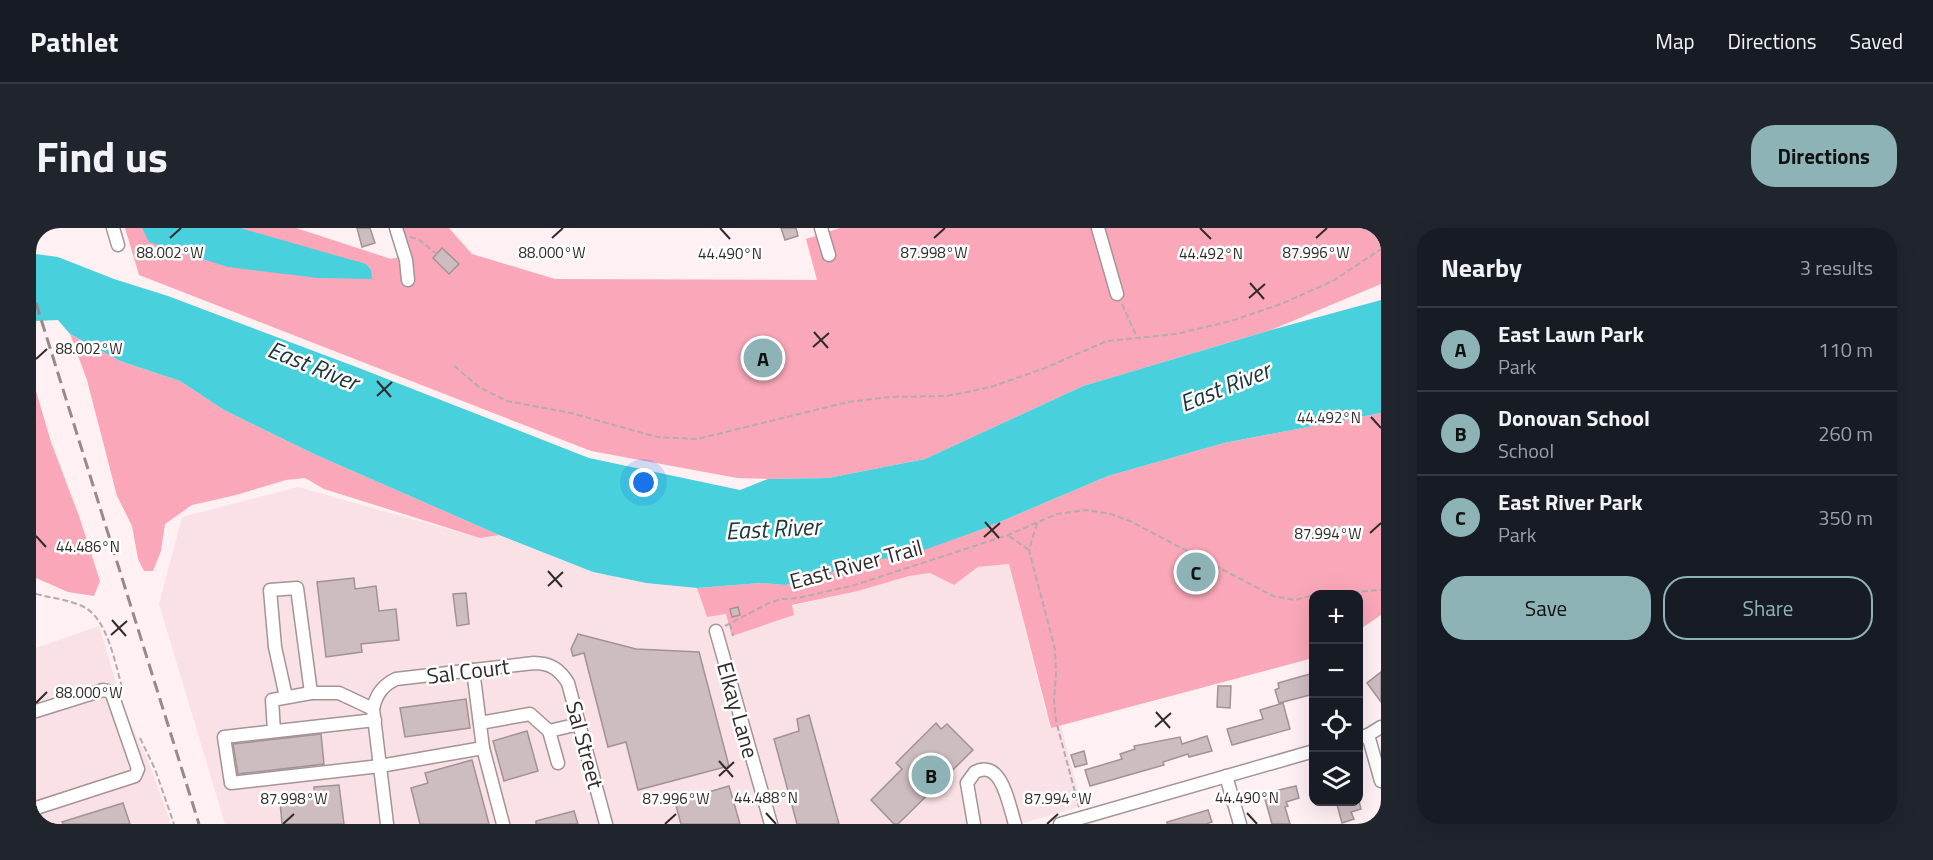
<!DOCTYPE html>
<meta charset="utf-8">
<style>
:root{--surface:#171b24;--page:#20242c;--text:#f1f3f6;--muted:#9ea1a6;--line:#363941;--accent:#8eb3b7}
body{margin:0;font-family:"Titillium Web",sans-serif;background:var(--page);color:var(--text)}
.controls{position:absolute;right:18px;bottom:18px;display:grid;overflow:hidden;border-radius:12px;box-shadow:0 6px 24px #0002}
.controls button{width:54px;height:54px;display:grid;place-items:center;padding:0;border:0;border-bottom:2px solid var(--line);background:var(--surface);color:var(--text);font:30px sans-serif}
.you{position:absolute;left:608px;top:255px;width:21px;height:21px;margin:-15px;border:4px solid #fff;border-radius:50%;background:#1a73e8;box-shadow:0 0 0 9px #1a73e833}
.badge{display:grid;place-items:center;width:39px;height:39px;border-radius:50%;background:var(--accent);color:#111;font-size:20px;font-weight:700}
.pin{position:absolute;translate:-50% -50%;border:3px solid #fff;box-shadow:0 2px 6px #0006}
.list{margin:0;padding:0;list-style:none}
h2{display:flex;justify-content:space-between;align-items:center;height:78px;margin:0;padding:0 24px;font-size:26px}
h2 small{font-size:20px;font-weight:400;color:var(--muted)}
.list li{display:grid;grid-template-columns:39px 1fr auto;gap:18px;align-items:center;box-sizing:border-box;height:84px;padding:0 24px;border-top:2px solid var(--line)}
.list b{display:block;font-size:22px;white-space:nowrap}
.list p{margin:0;font-size:20px;white-space:nowrap;color:var(--muted)}
.list em{font-size:20px;font-style:normal;color:var(--muted)}
.actions{display:flex;gap:12px;padding:18px 24px}
.actions a{flex:1;padding:14px 0;border:2px solid var(--accent);border-radius:24px;text-align:center;font-size:21px;color:var(--accent)}
.actions .main{background:var(--accent);color:#111}
.icon{flex:none;width:33px;height:33px;fill:none;stroke:currentColor;stroke-width:2;stroke-linecap:round;stroke-linejoin:round}
.map{position:relative;flex:none;width:1345px;height:596px;overflow:hidden;border-radius:24px}
header{display:flex;align-items:center;gap:36px;box-sizing:border-box;height:84px;padding:0 30px;background:var(--surface);border-bottom:2px solid var(--line)}
header strong{font-size:28px}
nav{display:flex;gap:33px;margin-inline-start:auto;font-size:21px}
.intro{display:flex;align-items:center;justify-content:space-between;box-sizing:border-box;height:144px;padding:0 36px}
h1{margin:0;font-size:42px}
.button{padding:15px 27px;border-radius:24px;background:var(--accent);color:#111;font-size:21px;font-weight:700}
main{display:flex;gap:36px;padding:0 36px}
aside{flex:1;background:var(--surface);border-radius:24px;box-shadow:0 6px 24px #0002}
.map>svg:first-child{display:block}
.built{fill:#fae1e5}
.green{fill:#faa8b9}
.water{fill:#48d1dc}
.building{fill:#cebdc0;stroke:#a29295;stroke-width:1.5}
.lines{fill:none;stroke-linecap:round;stroke-linejoin:round}
.minor-casing{stroke:#a49497;stroke-width:15}
.path{stroke:#b6aaad;stroke-width:2;stroke-dasharray:6 3;stroke-linecap:butt}
.minor{stroke:#fff;stroke-width:12}
.rail{stroke:#958a8c;stroke-width:3;stroke-dasharray:12 6;stroke-linecap:butt}
.ticks{fill:none;stroke:#312a2b;stroke-width:2}
.labels{text-anchor:middle;stroke-width:5;stroke-linejoin:round;paint-order:stroke}
.street-label{font-size:22px;fill:#312a2b;stroke:#fff}
.water-label{font-size:24px;font-style:italic;fill:#203739;stroke:#fff}
.ticks-label{font-size:15px;text-anchor:middle;fill:#312a2b;stroke:#fff;stroke-width:5;stroke-linejoin:round;paint-order:stroke}
</style>
<header>
<strong>Pathlet</strong>
<nav><a>Map</a><a>Directions</a><a>Saved</a></nav>
</header>
<div class="intro"><h1>Find us</h1><a class="button">Directions</a></div>
<main>
<div class="map">
<svg width="1345" height="596" viewBox="0 0 1345 596">
<rect width="100%" height="100%" fill="#fef0f3"/>
<g class="built">
<path d="M262,259L444,310L463,307L557,344L610,355L661,360L671,388L690,386L758,387L755,378L822,363L873,348L894,345L918,357L942,339L973,336L1014,500L1025,497L1046,578L984,596H189L123,376L146,289Z"/>
<path d="M63,398L88,481L113,535L135,596H0V420Z"/>
</g>
<g class="green">
<path d="M89,0H260L355,31L374,26L366,0H413L436,26L519,51L781,52L770,11L804,0H1345V56L1235,102L1047,158L889,231L792,250L732,251L701,250L555,223L103,47Z"/>
<path d="M34,106L84,133L144,153L188,182L278,226L463,307L444,310L288,261L269,250L250,252L200,267L156,277L129,296L125,323L117,343H108L102,331L96,298L81,268L51,152Z"/>
<path d="M0,163L15,214L43,288L64,353L58,368L32,364L0,350Z"/>
<path d="M1345,185V387L1323,402L1322,367H1278L1277,430L1015,500L973,336L942,339L918,357L894,345L873,348L822,363L756,377L758,387L696,408L690,386L671,389L661,360L725,355L749,357L782,350L802,342L838,332L874,326L947,301L1072,248L1188,215Z"/>
</g>
<g class="water">
<path d="M106,0H204L330,36L335,42L336,51L282,50L192,39L113,14Z"/>
<path d="M0,26L22,29L78,51L132,68L323,140L553,230L704,262L732,251L792,250L889,231L1047,158L1235,102L1345,72V185L1188,215L1072,248L947,301L874,327L838,332L802,342L782,350L749,357L725,355L661,360L610,355L557,344L463,307L278,226L188,182L144,153L84,133L34,106L22,92L0,93Z"/>
</g>
<g class="building">
<path d="M321,0H334L339,15L326,19Z"/>
<path d="M745,0H760L762,8L749,12Z"/>
<path d="M406,20L423,36L413,46L397,30Z"/>
<path d="M318,350L319,361L340,358L343,383L360,381L363,412L325,416L326,424L290,429L281,354Z"/>
<path d="M430,365L433,396L421,398L417,366Z"/>
<path d="M702,379L704,387L696,389L694,381Z"/>
<path d="M542,406L600,421L663,424L693,538L602,562L590,514L572,519L548,425L537,428L535,421Z"/>
<path d="M1345,444V474L1331,455Z"/>
<path d="M1274,446L1278,466L1243,475L1239,462L1243,460L1242,455Z"/>
<path d="M1182,458H1195L1194,480L1181,479Z"/>
<path d="M430,471L434,500L369,509L364,480Z"/>
<path d="M1247,475L1254,501L1196,517L1191,501L1227,491L1224,482Z"/>
<path d="M773,487L803,596H761L738,511L763,503L761,491Z"/>
<path d="M900,495L905,501L911,496L937,522L862,596H858L835,572L866,541L860,535Z"/>
<path d="M491,503L502,543L468,553L457,513Z"/>
<path d="M285,506L288,536L202,546L197,516Z"/>
<path d="M1171,508L1176,523L1153,529L1152,526L1127,534L1128,537L1054,558L1049,542L1086,531L1084,526L1099,521L1098,518L1144,509L1146,516Z"/>
<path d="M1048,523L1051,536L1039,539L1035,527Z"/>
<path d="M436,532L453,596H384L375,560L392,555L389,545Z"/>
<path d="M303,557L308,596H246L244,574L279,570L278,559Z"/>
<path d="M693,558L704,596H645L639,574Z"/>
<path d="M1260,558L1263,570L1250,574L1252,578L1249,579L1254,596H1236L1228,568L1234,566V564Z"/>
<path d="M1300,573H1323L1325,581L1315,584L1318,591L1306,595Z"/>
<path d="M87,575L94,596H27L26,594Z"/>
<path d="M1172,582L1176,594L1170,596H1131V594Z"/>
<path d="M538,583L542,596H500V593Z"/>
</g>
<g class="lines">
<defs>
<g id="minor">
<path d="M77,0L82,17"/>
<path d="M360,0L370,32L372,52"/>
<path d="M785,0L793,27"/>
<path d="M1062,0L1081,66"/>
<path d="M680,403L735,596"/>
<path d="M250,469L239,419L234,362L261,360L275,465"/>
<path d="M0,483L67,462L72,463L76,466L102,541L99,548L0,580"/>
<path d="M339,492L188,509L195,555L344,538L447,520L437,442"/>
<path d="M444,495L494,486L513,503L543,496"/>
<path d="M238,503L236,472L275,465H303L337,481"/>
<path d="M513,503L522,535"/>
<path d="M1332,507L1345,553"/>
<path d="M1322,510L1332,507L1345,499"/>
<path d="M447,520L467,596"/>
<path d="M1190,548L1204,596"/>
<path d="M351,596L337,481C340,466 347,457 360,451L498,435C515,435 524,442 532,455L570,596"/>
<path d="M938,596L931,555L939,544C966,530 973,578 979,596"/>
<path d="M1024,596L1278,523"/>
</g>
</defs>
<use href="#minor" class="minor-casing"/>
<g class="path">
<path d="M374,9L382,11L401,26"/>
<path d="M1086,76L1101,109"/>
<path d="M418,138L443,159L471,173L535,185L621,209L661,211L812,174L854,169L911,168L955,159L1009,140L1071,113L1140,106L1195,93L1245,76L1297,53L1345,21"/>
<path d="M1001,295L993,322L1019,421L1020,446L1018,472L1020,493L1043,579"/>
<path d="M973,308L993,322"/>
<path d="M0,366C16,370 35,372 50,380C72,394 79,435 86,459"/>
<path d="M1281,367L1345,362"/>
<path d="M694,396L697,408"/>
<path d="M689,398L733,375L746,371L762,370L819,357L972,307L1021,286L1050,282L1075,286L1094,293L1237,368L1259,372L1278,367"/>
<path d="M104,510L119,541L138,596"/>
</g>
<use href="#minor" class="minor"/>
<path class="rail" d="M0,75L163,596"/>
</g>
<path class="ticks" d="M684,0L694,11M1164,0L1175,11M134,10L145,0M516,10L527,0M898,10L909,0M1280,10L1291,0M1214,55L1228,71M1213,70L1229,56M778,104L792,120M777,119L793,105M0,131L11,121M341,153L355,169M341,168L356,154M1335,189L1345,200M949,294L963,310M1334,305L1345,295M0,308L10,319M948,309L964,295M512,343L526,359M512,358L527,344M76,392L90,408M75,407L91,393M0,475L11,464M1120,484L1134,500M1119,499L1135,485M683,533L697,549M683,548L698,534M730,585L740,596M1211,585L1221,596M247,596L258,586M629,596L640,586M1011,596L1022,586"/>
<g class="labels">
<g class="street-label">
<text transform="translate(820 336) rotate(-15)" y="8">East River Trail</text>
<text transform="translate(432 443) rotate(-7)" y="8">Sal Court</text>
<text transform="translate(702 482) rotate(74)" y="8">Elkay Lane</text>
<text transform="translate(549 517) rotate(75)" y="8">Sal Street</text>
</g>
<g class="water-label">
<text transform="translate(277 138) rotate(22)" y="8">East River</text>
<text transform="translate(1189 159) rotate(-22)" y="8">East River</text>
<text transform="translate(737 301) rotate(-3)" y="8">East River</text>
</g>
</g>
<g class="ticks-label">
<text x="134" y="30">88.002°W</text>
<text x="516" y="30">88.000°W</text>
<text x="898" y="30">87.998°W</text>
<text x="1280" y="30">87.996°W</text>
<text x="694" y="31">44.490°N</text>
<text x="1175" y="31">44.492°N</text>
<text x="53" y="126">88.002°W</text>
<text x="1293" y="195">44.492°N</text>
<text x="1292" y="311">87.994°W</text>
<text x="52" y="324">44.486°N</text>
<text x="53" y="470">88.000°W</text>
<text x="730" y="575">44.488°N</text>
<text x="1211" y="575">44.490°N</text>
<text x="258" y="576">87.998°W</text>
<text x="640" y="576">87.996°W</text>
<text x="1022" y="576">87.994°W</text>
</g>
</svg>
<div class="controls">
<button>+</button>
<button>−</button>
<button><svg class="icon" aria-label="locate" viewBox="0 0 24 24"><circle cx="12" cy="12" r="6"/><path d="M12 2v4M12 18v4M2 12h4M18 12h4"/></svg></button>
<button><svg class="icon" aria-label="layers" viewBox="0 0 24 24"><path d="M12 4l9 5-9 5-9-5zM3 14l9 5 9-5"/></svg></button>
</div>
<div class="you"></div>
<div class="pin badge" style="left:727px;top:130px">A</div>
<div class="pin badge" style="left:895px;top:547px">B</div>
<div class="pin badge" style="left:1160px;top:344px">C</div>
</div>
<aside>
<h2>Nearby<small>3 results</small></h2>
<ul class="list">
<li><span class="badge">A</span><div><b>East Lawn Park</b><p>Park</p></div><em>110 m</em></li>
<li><span class="badge">B</span><div><b>Donovan School</b><p>School</p></div><em>260 m</em></li>
<li><span class="badge">C</span><div><b>East River Park</b><p>Park</p></div><em>350 m</em></li>
</ul>
<div class="actions"><a class="main">Save</a><a>Share</a></div>
</aside>
</main>
